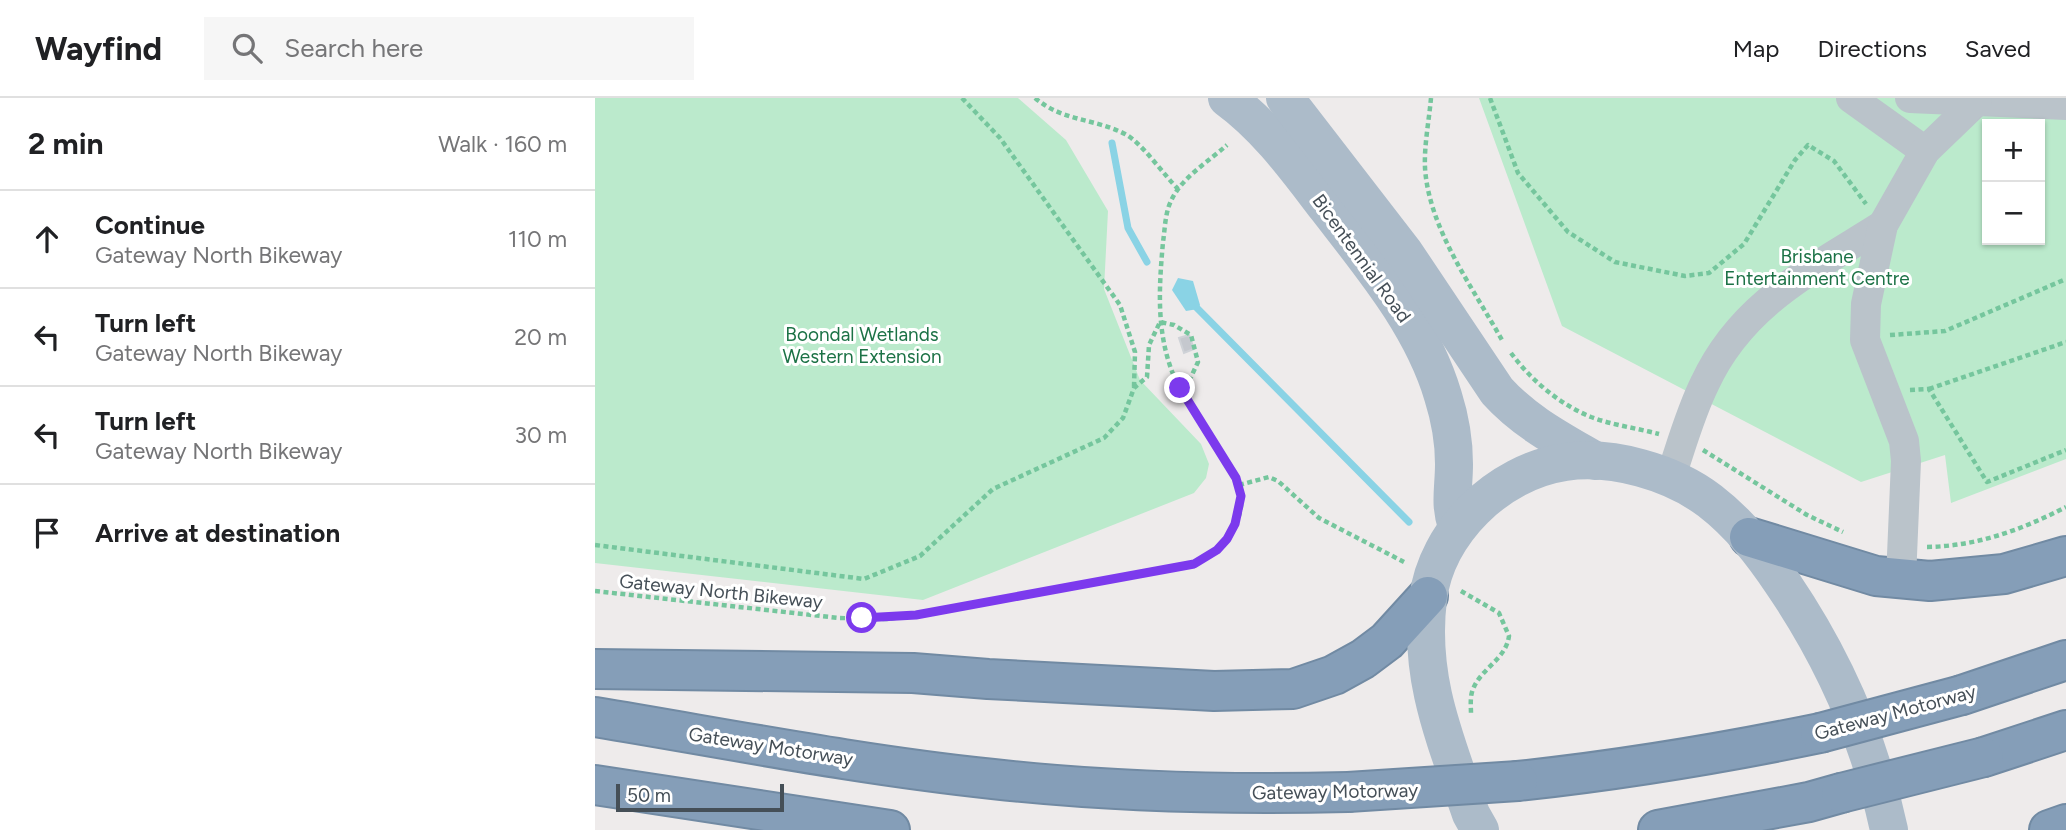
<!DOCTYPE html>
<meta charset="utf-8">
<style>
:root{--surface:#fff;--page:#f6f6f6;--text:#202124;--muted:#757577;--line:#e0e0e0}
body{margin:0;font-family:Figtree,sans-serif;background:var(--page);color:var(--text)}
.controls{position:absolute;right:21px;top:21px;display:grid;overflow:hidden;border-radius:0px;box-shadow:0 2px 5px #0004}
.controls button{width:63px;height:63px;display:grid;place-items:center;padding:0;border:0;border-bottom:2px solid var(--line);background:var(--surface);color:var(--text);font:35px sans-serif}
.scale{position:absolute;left:21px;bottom:18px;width:168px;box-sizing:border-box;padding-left:7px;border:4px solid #454f57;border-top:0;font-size:19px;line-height:24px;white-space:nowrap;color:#454f57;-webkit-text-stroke:5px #fff;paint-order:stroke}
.stop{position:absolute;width:21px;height:21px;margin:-16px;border:5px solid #7c3aed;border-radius:50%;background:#fff}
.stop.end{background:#7c3aed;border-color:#fff;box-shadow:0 2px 7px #0008}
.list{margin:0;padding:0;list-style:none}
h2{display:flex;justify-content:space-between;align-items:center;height:91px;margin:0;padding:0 28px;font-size:30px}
h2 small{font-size:23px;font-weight:400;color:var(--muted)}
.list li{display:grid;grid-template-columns:46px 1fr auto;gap:21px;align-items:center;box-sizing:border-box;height:98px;padding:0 28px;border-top:2px solid var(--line)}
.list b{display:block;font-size:26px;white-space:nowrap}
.list p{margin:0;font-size:23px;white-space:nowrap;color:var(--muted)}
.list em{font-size:23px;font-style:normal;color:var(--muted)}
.icon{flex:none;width:38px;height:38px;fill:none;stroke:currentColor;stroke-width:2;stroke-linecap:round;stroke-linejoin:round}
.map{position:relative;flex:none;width:1471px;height:732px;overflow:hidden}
header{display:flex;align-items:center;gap:42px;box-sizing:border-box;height:98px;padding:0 35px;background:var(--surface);border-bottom:2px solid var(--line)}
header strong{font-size:33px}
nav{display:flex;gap:38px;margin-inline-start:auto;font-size:24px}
.search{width:490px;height:63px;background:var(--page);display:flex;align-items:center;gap:18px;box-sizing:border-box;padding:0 24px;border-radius:0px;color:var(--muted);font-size:26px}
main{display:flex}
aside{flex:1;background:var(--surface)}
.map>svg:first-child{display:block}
.green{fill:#bbeacc;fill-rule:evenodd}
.water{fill:#8ad3e5}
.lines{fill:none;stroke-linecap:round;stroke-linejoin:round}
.stream{stroke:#8ad3e5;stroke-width:7}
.building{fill:#c5c8ce;stroke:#cfd2d7;stroke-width:2}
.highway-casing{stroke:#718aa3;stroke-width:42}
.path{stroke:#75c69d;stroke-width:4.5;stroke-dasharray:5 3.5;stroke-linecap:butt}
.minor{stroke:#bac3ca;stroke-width:30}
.major{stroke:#acbbc9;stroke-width:38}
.highway{stroke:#859eb8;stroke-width:38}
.highway-bridge-casing{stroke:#718aa3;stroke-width:42;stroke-linecap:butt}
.highway-bridge{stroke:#859eb8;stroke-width:38}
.route{stroke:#7c3aed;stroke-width:9}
.labels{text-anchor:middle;stroke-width:6;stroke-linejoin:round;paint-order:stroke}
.park-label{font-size:19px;fill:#1c7246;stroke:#fff}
.street-label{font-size:19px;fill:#454f57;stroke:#fff}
</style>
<header>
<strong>Wayfind</strong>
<div class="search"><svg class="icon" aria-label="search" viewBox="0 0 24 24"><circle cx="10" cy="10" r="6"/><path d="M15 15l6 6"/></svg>Search here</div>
<nav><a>Map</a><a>Directions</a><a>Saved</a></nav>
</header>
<main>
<aside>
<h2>2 min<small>Walk · 160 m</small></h2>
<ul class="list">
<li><svg class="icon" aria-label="ahead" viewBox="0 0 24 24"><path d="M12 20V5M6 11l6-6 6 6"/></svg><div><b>Continue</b><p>Gateway North Bikeway</p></div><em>110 m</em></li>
<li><svg class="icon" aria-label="left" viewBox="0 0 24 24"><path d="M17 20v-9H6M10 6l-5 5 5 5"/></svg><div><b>Turn left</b><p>Gateway North Bikeway</p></div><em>20 m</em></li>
<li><svg class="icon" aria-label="left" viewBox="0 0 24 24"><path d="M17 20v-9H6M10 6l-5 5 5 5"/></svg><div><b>Turn left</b><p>Gateway North Bikeway</p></div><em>30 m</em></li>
<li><svg class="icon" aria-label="arrive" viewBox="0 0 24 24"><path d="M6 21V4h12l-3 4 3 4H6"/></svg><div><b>Arrive at destination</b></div></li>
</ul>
</aside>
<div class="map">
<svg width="1471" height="732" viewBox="0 0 1471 732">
<rect width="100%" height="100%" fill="#eeebeb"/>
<g class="green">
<path d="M0,0H423L471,42L513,113L509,191L545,282L606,346L614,366L611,380L599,395L328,502L0,465Z"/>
<path d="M884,0H1471V361L1356,405L1350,357L1266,384L967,228ZM1392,26H1445V142H1392Z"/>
</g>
<path class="water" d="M583,180L598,183L605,207L603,211L591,213L577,192Z"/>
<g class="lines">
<g class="stream">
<path d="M517,45L533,130L552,164"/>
<path d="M598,206L814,424"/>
</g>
</g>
<path class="building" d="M594,237L599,251L589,255L584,240Z"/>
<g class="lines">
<defs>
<g id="highway">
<path d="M1154,439L1281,478L1335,483L1409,476L1471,458"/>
<path d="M0,571L318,575L393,581L619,593L698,591L739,577L768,561L792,543L833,498"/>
<path d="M1367,597L1471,562"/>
<path d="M0,619C133,641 265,667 398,681C516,694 635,697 753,694"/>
<path d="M1389,659L1471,632"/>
<path d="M923,683C1026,672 1123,656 1225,635"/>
<path d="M0,687L295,732"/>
<path d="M1063,732L1214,704L1246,695"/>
<path d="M1454,732L1471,726"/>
</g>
</defs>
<use href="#highway" class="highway-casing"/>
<g class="path">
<path d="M367,0L405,40L525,207L540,254L539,289"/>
<path d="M440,0C469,24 499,20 530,36C546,44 569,77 583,91"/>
<path d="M836,0C834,23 829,47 830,70C834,131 878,190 907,242"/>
<path d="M895,0L923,75L973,134L1020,164L1090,178L1114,175L1149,146L1200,62L1213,47L1239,63L1271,106"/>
<path d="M1295,237L1350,233L1471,181"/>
<path d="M916,255C936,282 964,306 996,319C1017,327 1041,330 1064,336"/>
<path d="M1334,291L1471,244"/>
<path d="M1315,292L1334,291L1392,384L1471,352"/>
<path d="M1108,352L1212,417L1248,434"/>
<path d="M644,387L674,379L683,383L724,420L809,464"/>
<path d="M0,447L269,481L325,458L398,391L509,340L528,320L539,290L552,279L554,247L565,224L579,227L596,237L603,264L596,279L585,290"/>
<path d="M1332,449C1383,448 1426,432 1471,409"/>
<path d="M0,493L244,520L292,521L321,517L599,466C628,452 655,421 644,385C640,374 631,363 625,353C609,329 589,303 578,276C561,233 564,189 568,144C570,131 570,115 576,103C586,80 614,63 632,47"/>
<path d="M866,493L904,515L914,538C911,562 884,571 877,594C875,601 876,609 876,616"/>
</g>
<g class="minor">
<path d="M1256,0L1330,53"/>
<path d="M1315,0L1471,7"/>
<path d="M1075,381C1086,349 1095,315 1110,285C1147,205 1217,172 1288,127"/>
<path d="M1306,481L1311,363L1309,343L1270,242L1271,206L1288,127L1330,53L1382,3"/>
</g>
<g class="major">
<path d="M632,0C672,29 702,71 732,110C776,167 827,227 848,298C855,320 859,344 859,366C859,391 854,405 862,429"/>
<path d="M690,0L809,154L902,293C930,324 965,342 1001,363"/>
<path d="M885,732L876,716C851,643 823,581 833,501C841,434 903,374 970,364C1017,357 1077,374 1115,403C1145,426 1167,455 1188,486C1239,561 1275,643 1294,732"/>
</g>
<use href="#highway" class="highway"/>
<defs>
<g id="highway-bridge">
<path d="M1225,635L1367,597"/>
<path d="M753,694L923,683"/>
<path d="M1246,695L1389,659"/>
</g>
</defs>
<use href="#highway-bridge" class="highway-bridge-casing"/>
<use href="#highway-bridge" class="highway-bridge"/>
</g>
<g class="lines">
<path class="route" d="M267,520L321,517L599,466L622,452L632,441L640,426L646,398L641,380L585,290"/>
</g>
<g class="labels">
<g class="park-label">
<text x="1222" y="165">Brisbane<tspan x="1222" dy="22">Entertainment Centre</tspan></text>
<text x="267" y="243">Boondal Wetlands<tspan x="267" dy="22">Western Extension</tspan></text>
</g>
<g class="street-label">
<text transform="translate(767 160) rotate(54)" y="7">Bicentennial Road</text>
<text transform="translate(126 493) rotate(6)" y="7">Gateway North Bikeway</text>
<text transform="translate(1300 614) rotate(-15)" y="7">Gateway Motorway</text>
<text transform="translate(176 648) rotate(9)" y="7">Gateway Motorway</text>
<text transform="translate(740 693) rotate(-1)" y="7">Gateway Motorway</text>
</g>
</g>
</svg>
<div class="controls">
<button>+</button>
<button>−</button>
</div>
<div class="scale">50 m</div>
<div class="stop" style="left:267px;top:520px"></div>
<div class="stop end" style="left:585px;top:290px"></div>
</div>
</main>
